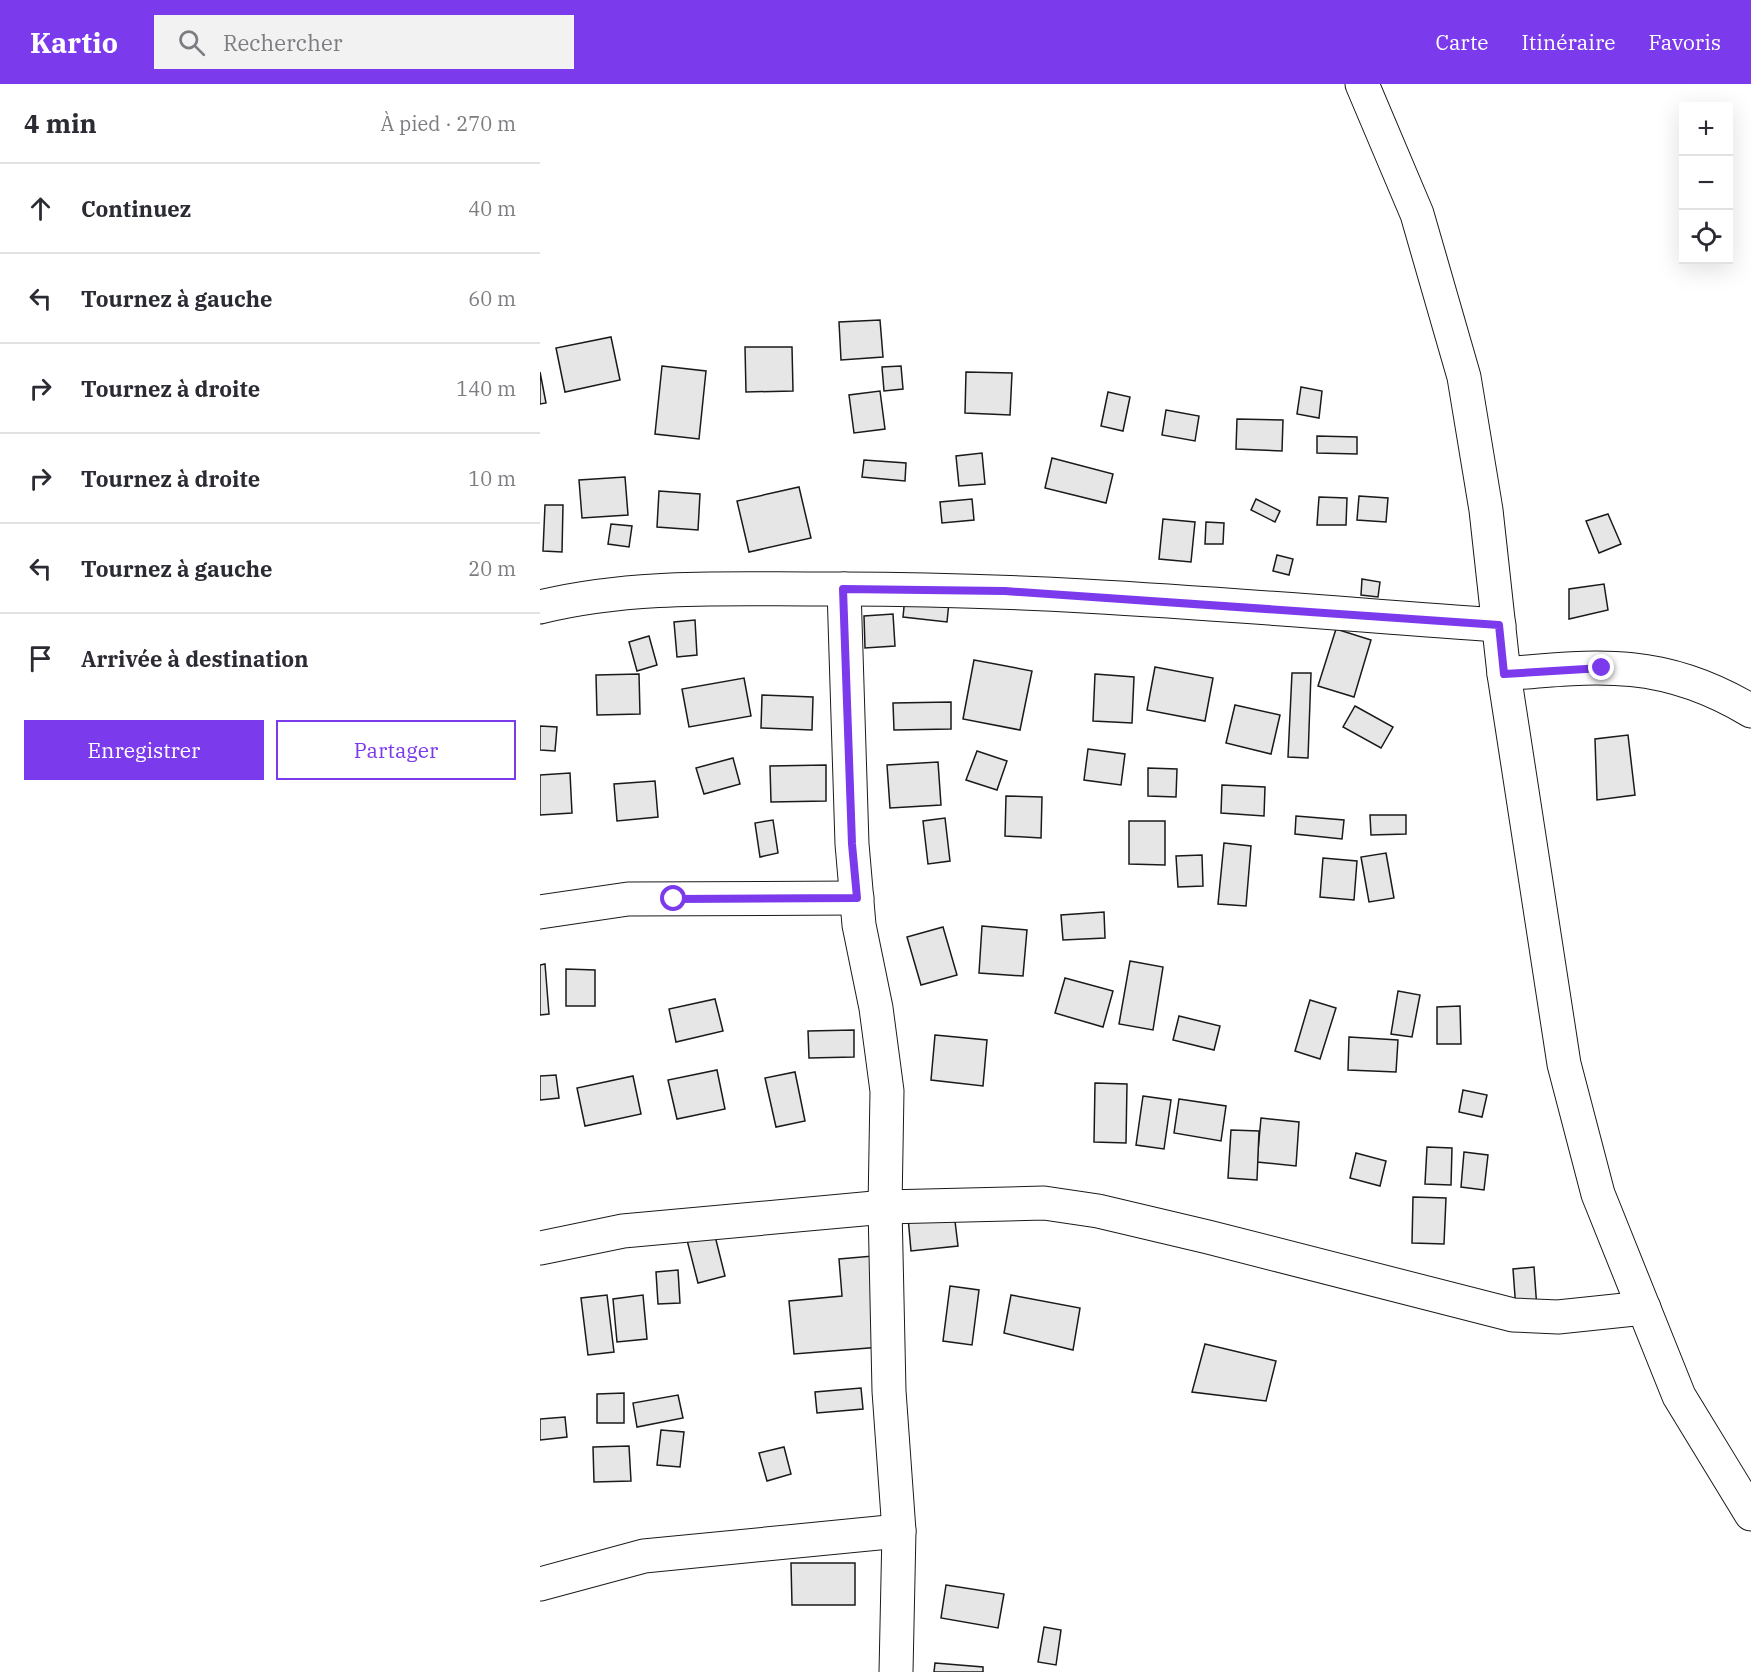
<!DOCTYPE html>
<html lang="fr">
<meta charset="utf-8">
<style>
:root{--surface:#fff;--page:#f2f2f3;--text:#2b2b33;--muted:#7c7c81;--line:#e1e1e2;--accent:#7c3aed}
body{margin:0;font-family:"IBM Plex Serif",serif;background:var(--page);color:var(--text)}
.controls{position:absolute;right:18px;top:18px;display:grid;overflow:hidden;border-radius:0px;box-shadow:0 6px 24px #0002}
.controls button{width:54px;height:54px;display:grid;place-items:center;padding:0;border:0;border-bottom:2px solid var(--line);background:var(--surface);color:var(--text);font:30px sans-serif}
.stop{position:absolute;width:18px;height:18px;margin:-14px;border:4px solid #7c3aed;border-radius:50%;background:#fff}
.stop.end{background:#7c3aed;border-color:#fff;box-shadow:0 2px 6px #0008}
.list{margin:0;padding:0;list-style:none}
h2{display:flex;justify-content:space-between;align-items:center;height:78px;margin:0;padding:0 24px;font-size:26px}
h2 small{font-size:20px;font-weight:400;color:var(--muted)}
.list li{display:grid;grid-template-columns:39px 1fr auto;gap:18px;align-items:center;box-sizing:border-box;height:90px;padding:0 24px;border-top:2px solid var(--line)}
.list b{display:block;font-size:22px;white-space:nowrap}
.list em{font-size:20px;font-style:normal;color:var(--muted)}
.actions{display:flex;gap:12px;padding:18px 24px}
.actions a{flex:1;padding:14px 0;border:2px solid var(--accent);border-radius:0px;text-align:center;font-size:21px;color:var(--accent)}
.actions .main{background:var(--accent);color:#fff}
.icon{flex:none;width:33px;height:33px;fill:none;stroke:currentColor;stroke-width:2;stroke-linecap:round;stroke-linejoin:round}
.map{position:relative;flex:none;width:1211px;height:1588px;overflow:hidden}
header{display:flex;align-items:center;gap:36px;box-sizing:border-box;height:84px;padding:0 30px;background:var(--accent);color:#fff}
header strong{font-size:28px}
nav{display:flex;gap:33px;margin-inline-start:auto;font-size:21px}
.search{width:420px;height:54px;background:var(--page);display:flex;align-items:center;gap:15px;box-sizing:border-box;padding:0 21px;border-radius:0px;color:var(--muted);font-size:22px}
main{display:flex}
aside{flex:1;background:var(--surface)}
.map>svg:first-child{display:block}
.building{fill:#e6e6e6;stroke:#1a1a1a;stroke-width:1.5}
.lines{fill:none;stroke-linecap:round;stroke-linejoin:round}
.minor-casing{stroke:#1a1a1a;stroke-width:35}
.major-casing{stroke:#1a1a1a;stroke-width:35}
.minor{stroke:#fff;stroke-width:33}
.major{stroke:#fff;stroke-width:33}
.route{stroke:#7c3aed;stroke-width:8}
</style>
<header>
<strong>Kartio</strong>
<div class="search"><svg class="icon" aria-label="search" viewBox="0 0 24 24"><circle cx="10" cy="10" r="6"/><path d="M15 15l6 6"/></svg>Rechercher</div>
<nav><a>Carte</a><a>Itinéraire</a><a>Favoris</a></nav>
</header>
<main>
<aside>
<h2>4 min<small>À pied · 270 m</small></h2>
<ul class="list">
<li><svg class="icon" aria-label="ahead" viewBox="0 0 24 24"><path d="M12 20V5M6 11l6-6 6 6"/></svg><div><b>Continuez</b></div><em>40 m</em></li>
<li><svg class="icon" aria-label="left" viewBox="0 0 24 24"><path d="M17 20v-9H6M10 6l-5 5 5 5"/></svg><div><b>Tournez à gauche</b></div><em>60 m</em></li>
<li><svg class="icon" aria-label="right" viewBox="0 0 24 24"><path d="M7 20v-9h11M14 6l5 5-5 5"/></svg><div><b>Tournez à droite</b></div><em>140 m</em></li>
<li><svg class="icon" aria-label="right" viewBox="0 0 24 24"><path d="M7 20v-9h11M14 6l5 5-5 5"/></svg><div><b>Tournez à droite</b></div><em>10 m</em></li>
<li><svg class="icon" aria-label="left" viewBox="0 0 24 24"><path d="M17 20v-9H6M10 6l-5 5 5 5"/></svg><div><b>Tournez à gauche</b></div><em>20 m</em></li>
<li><svg class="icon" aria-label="arrive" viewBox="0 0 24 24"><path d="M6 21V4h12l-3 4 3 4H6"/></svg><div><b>Arrivée à destination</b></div></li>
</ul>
<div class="actions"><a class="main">Enregistrer</a><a>Partager</a></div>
</aside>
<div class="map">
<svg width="1211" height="1588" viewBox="0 0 1211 1588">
<rect width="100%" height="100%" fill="#fff"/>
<g class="building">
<path d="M340,236L343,273L301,276L299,238Z"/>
<path d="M71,253L80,296L25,308L16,264Z"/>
<path d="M205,263H252L253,307L206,308Z"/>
<path d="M122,282L166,287L159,355L115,350Z"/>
<path d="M361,282L363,305L344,307L342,283Z"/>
<path d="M0,288L6,319L0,320Z"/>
<path d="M426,288L472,289L470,331L425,329Z"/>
<path d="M761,303L782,307L779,334L757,330Z"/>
<path d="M340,307L345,345L314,349L309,311Z"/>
<path d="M568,308L590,313L583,347L561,342Z"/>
<path d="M626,326L659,332L655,357L622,351Z"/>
<path d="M697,335L743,336L742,367L696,365Z"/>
<path d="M777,352L817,353V370L777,369Z"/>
<path d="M442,369L445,400L419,402L416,372Z"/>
<path d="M512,374L573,390L566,419L505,404Z"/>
<path d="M324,376L366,379L365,397L322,393Z"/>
<path d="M85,393L88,431L42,434L39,396Z"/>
<path d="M259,403L271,454L209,468L197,417Z"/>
<path d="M119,407L160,410L158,446L117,443Z"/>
<path d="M819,412L848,414L846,438L817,436Z"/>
<path d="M779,413L807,414L806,441H777Z"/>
<path d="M432,415L434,436L402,439L400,418Z"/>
<path d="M716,415L740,427L735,438L711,426Z"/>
<path d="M5,421H23L22,468L3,467Z"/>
<path d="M1068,430L1081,460L1059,469L1046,437Z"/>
<path d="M623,435L655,438L651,478L619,475Z"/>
<path d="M666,438L684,439L683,460H665Z"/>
<path d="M71,440L92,442L89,463L68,460Z"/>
<path d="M737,471L753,475L749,491L733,487Z"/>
<path d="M822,495L840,498L838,513L821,511Z"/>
<path d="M1064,500L1068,526L1029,535V505Z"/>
<path d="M365,513L409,518L407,538L363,533Z"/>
<path d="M353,530L355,562L325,564L324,532Z"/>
<path d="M155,536L157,571L137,573L134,538Z"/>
<path d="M796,545L831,556L814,613L778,602Z"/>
<path d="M109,552L117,581L97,587L89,558Z"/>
<path d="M434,576L492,587L480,646L423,635Z"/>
<path d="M615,583L673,594L665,637L607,626Z"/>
<path d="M752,589H771L768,674L748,673Z"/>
<path d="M99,590L100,630L57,631L56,591Z"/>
<path d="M555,590L594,593L592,639L553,637Z"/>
<path d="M204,594L211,632L149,643L142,605Z"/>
<path d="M222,611L273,613L272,646L221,644Z"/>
<path d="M411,618V645L354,646L353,619Z"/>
<path d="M695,621L740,631L731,670L686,659Z"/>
<path d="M815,622L853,643L841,664L803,643Z"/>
<path d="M0,642L17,643L15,667L0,666Z"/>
<path d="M1088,651L1095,711L1057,716L1055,655Z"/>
<path d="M548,665L585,670L581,701L544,696Z"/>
<path d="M437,667L467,677L457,706L426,696Z"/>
<path d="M193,674L200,700L164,710L156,684Z"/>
<path d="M398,678L401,721L350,724L347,681Z"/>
<path d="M286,681V717L231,718L230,682Z"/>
<path d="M608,684L637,685L636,713L608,712Z"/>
<path d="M30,689L32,729L0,731V691Z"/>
<path d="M115,697L118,733L77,737L74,700Z"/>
<path d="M682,701L725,703L724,732L681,729Z"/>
<path d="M466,712L502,713L501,754L465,752Z"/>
<path d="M830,731H866V750L831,751Z"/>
<path d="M756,732L804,736L802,755L755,750Z"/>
<path d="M405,734L410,777L388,780L383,737Z"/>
<path d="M233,736L238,769L220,773L215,739Z"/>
<path d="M589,737H625V781L589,780Z"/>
<path d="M684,759L711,762L706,822L678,820Z"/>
<path d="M846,769L854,814L829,818L821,773Z"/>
<path d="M662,771L663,802L638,803L636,772Z"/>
<path d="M783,774L817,777L814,816L780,813Z"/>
<path d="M564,828L565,854L523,856L521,831Z"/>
<path d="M442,842L487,846L483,892L439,889Z"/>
<path d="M403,843L417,891L381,901L367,853Z"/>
<path d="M590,877L623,883L613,946L579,940Z"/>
<path d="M5,880L9,930L0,931V881Z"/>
<path d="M26,885L55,886V922H26Z"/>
<path d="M525,894L573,907L563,943L515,929Z"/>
<path d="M858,907L880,911L872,953L851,950Z"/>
<path d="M175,915L183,947L136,958L129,925Z"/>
<path d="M770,916L796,924L780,975L755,967Z"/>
<path d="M920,922L921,960H897V923Z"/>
<path d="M639,932L680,942L674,966L633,956Z"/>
<path d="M314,946V973L269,974L268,947Z"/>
<path d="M395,951L447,956L443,1002L391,996Z"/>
<path d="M809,953L858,956L856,988L808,986Z"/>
<path d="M177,986L185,1025L137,1035L128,996Z"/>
<path d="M255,988L265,1037L236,1043L225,994Z"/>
<path d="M16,991L19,1014L0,1016V992Z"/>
<path d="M93,992L101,1030L45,1042L37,1004Z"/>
<path d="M555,999L587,1000L586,1059L554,1058Z"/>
<path d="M923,1006L947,1011L942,1033L919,1028Z"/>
<path d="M603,1012L631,1016L624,1065L596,1061Z"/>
<path d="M639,1015L686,1022L681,1057L634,1049Z"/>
<path d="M721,1034L759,1038L756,1082L717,1078Z"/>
<path d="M691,1046L719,1047L717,1096L688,1094Z"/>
<path d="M887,1063L912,1064L911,1101L885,1100Z"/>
<path d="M924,1068L948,1071L944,1106L921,1103Z"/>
<path d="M816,1069L846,1077L840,1102L810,1094Z"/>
<path d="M873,1113L906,1114L904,1160L872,1159Z"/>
<path d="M414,1129L418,1162L371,1167L368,1133Z"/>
<path d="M174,1148L185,1192L158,1199L147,1156Z"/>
<path d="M333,1172L341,1263L254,1270L249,1217L302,1212L299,1175Z"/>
<path d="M994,1183L997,1225L976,1226L973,1185Z"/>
<path d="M138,1186L140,1219L118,1220L116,1188Z"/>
<path d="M410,1202L439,1206L432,1261L403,1257Z"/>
<path d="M67,1211L74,1268L48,1271L41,1214Z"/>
<path d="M103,1211L107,1255L77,1258L73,1215Z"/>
<path d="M471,1211L540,1224L533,1266L464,1249Z"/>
<path d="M665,1260L736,1277L726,1317L652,1308Z"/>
<path d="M321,1304L323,1325L277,1329L275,1308Z"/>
<path d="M84,1309V1339H57V1310Z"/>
<path d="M138,1311L143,1334L97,1343L93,1319Z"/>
<path d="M25,1333L27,1353L0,1356V1335Z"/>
<path d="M121,1346L144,1348L140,1383L117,1381Z"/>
<path d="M89,1362L91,1397L54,1398L53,1363Z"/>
<path d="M244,1363L251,1390L227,1397L219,1369Z"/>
<path d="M251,1479H315V1521H252Z"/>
<path d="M406,1501L464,1510L458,1544L401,1534Z"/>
<path d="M504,1543L521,1546L516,1581L498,1578Z"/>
<path d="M395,1579L443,1583V1588H394Z"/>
</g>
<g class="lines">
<defs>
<g id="minor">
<path d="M304,505L312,760L319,841L336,924L347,1007L345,1123L349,1307L359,1447L356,1588"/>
<path d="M0,523C90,501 182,505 274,505C503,503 731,525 959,541"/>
<path d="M964,590C1061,581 1125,575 1211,627"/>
<path d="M0,828L88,815L317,814"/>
<path d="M0,1164L83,1147L345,1123L504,1119L558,1127L668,1153L973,1231L1018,1233L1104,1224"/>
<path d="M0,1500L104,1472L359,1447"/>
</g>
<path id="major" d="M822,0L877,130L924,293L946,426L964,590L1024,980L1058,1110L1139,1312L1211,1430"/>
</defs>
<use href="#minor" class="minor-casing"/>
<use href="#major" class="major-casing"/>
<use href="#minor" class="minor"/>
<use href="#major" class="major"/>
</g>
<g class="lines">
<path class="route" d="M134,815L317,814L312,760L303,505L465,507L959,541L964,590L1062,584"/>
</g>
</svg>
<div class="controls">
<button>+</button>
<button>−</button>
<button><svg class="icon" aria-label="locate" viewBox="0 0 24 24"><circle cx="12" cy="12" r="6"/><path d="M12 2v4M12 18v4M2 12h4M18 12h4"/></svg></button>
</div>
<div class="stop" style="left:134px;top:815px"></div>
<div class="stop end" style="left:1062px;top:584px"></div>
</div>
</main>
